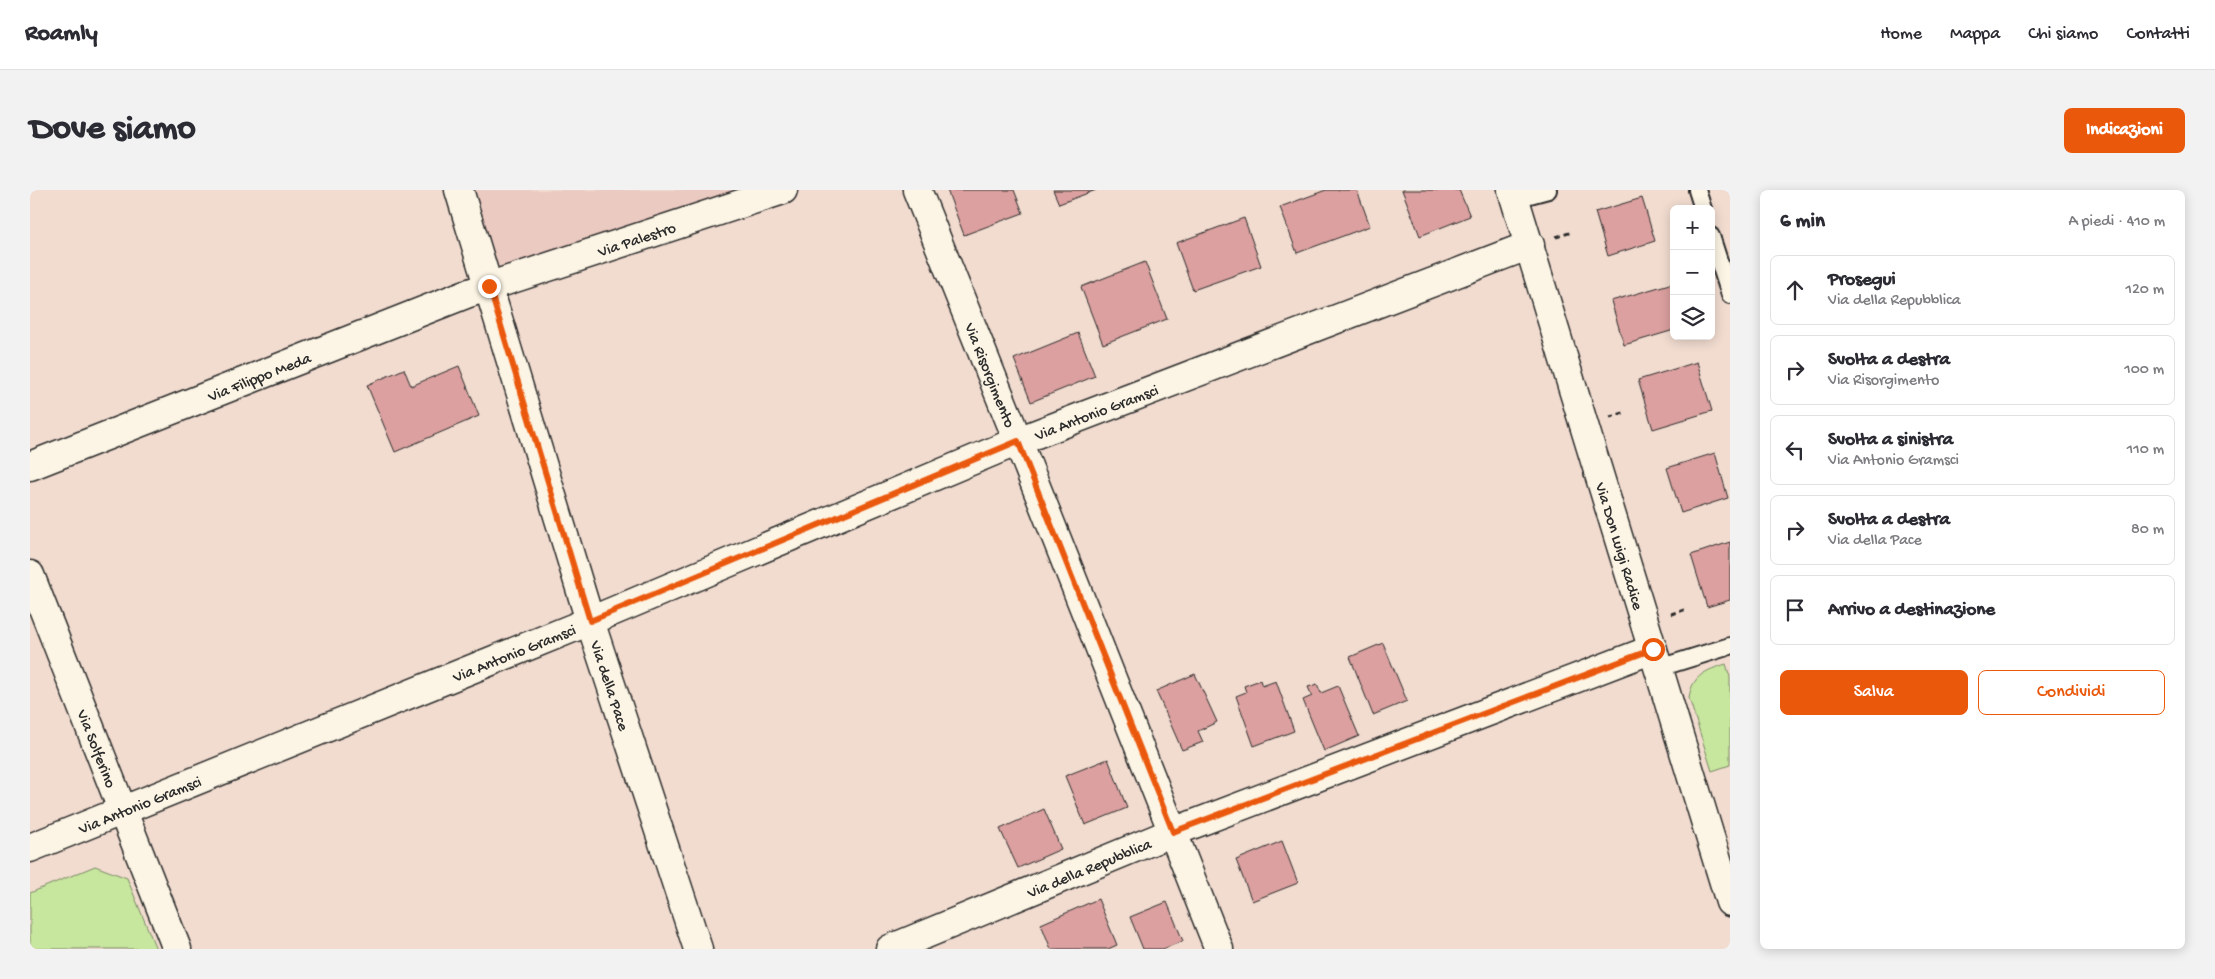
<!DOCTYPE html>
<html lang="it">
<meta charset="utf-8">
<style>
:root{--surface:#fff;--page:#f2f2f3;--text:#2b2b33;--muted:#7c7c81;--line:#e1e1e2;--accent:#ea580c}
body{margin:0;font-family:"Gochi Hand",sans-serif;background:var(--page);color:var(--text)}
.controls{position:absolute;right:15px;top:15px;display:grid;overflow:hidden;border-radius:8px;box-shadow:0 2px 12px #0003}
.controls button{width:45px;height:45px;display:grid;place-items:center;padding:0;border:0;border-bottom:1px solid var(--line);background:var(--surface);color:var(--text);font:25px sans-serif}
.stop{position:absolute;width:15px;height:15px;margin:-11px;border:4px solid #ea580c;border-radius:50%;background:#fff}
.stop.end{background:#ea580c;border-color:#fff;box-shadow:0 1px 5px #0008}
.list{margin:0;padding:0;list-style:none}
h2{display:flex;justify-content:space-between;align-items:center;height:65px;margin:0;padding:0 20px;font-size:21px}
h2 small{font-size:16px;font-weight:400;color:var(--muted)}
.list li{display:grid;grid-template-columns:32px 1fr auto;gap:15px;align-items:center;box-sizing:border-box;height:70px;margin:0 10px 10px;padding:0 10px;border:1px solid var(--line);border-radius:8px}
.list b{display:block;font-size:19px;white-space:nowrap}
.list p{margin:0;font-size:16px;white-space:nowrap;color:var(--muted)}
.list em{font-size:16px;font-style:normal;color:var(--muted)}
.actions{display:flex;gap:10px;padding:15px 20px}
.actions a{flex:1;padding:11px 0;border:1px solid var(--accent);border-radius:8px;text-align:center;font-size:18px;color:var(--accent)}
.actions .main{background:var(--accent);color:#fff}
.icon{flex:none;width:28px;height:28px;fill:none;stroke:currentColor;stroke-width:2;stroke-linecap:round;stroke-linejoin:round}
.map{position:relative;flex:none;width:1700px;height:759px;overflow:hidden;border-radius:8px}
header{display:flex;align-items:center;gap:30px;box-sizing:border-box;height:70px;padding:0 25px;background:var(--surface);border-bottom:1px solid var(--line)}
header strong{font-size:24px}
nav{display:flex;gap:28px;margin-inline-start:auto;font-size:18px}
.intro{display:flex;align-items:center;justify-content:space-between;box-sizing:border-box;height:120px;padding:0 30px}
h1{margin:0;font-size:35px}
.button{padding:12px 22px;border-radius:8px;background:var(--accent);color:#fff;font-size:18px;font-weight:700}
main{display:flex;gap:30px;padding:0 30px}
aside{flex:1;background:var(--surface);border-radius:8px;box-shadow:0 2px 12px #0003}
.map>svg:first-child{display:block}
.built{fill:#ebcac1}
.green{fill:#c7e69e;stroke:#798864}
.building{fill:#dba09f;stroke:#2b2b2b}
.lines{fill:none;stroke-linecap:round;stroke-linejoin:round}
.service-casing{stroke:#2b2b2b;stroke-width:20}
.minor-casing{stroke:#2b2b2b;stroke-width:31}
.path{stroke:#2b2b2b;stroke-width:3;stroke-dasharray:5 4;stroke-linecap:butt}
.service{stroke:#fcf5e5;stroke-width:16}
.minor{stroke:#fcf5e5;stroke-width:28}
.route{stroke:#ea580c;stroke-width:6}
.labels{text-anchor:middle;stroke-width:4.5;stroke-linejoin:round;paint-order:stroke}
.street-label{font-size:16px;fill:#2b2b2b;stroke:#fcf5e5}
</style>
<header>
<strong>Roamly</strong>
<nav><a>Home</a><a>Mappa</a><a>Chi siamo</a><a>Contatti</a></nav>
</header>
<div class="intro"><h1>Dove siamo</h1><a class="button">Indicazioni</a></div>
<main>
<div class="map">
<svg width="1700" height="759" viewBox="0 0 1700 759">
<rect width="100%" height="100%" fill="#f2dcd0"/>
<filter id="ink" filterUnits="userSpaceOnUse"><feTurbulence type="fractalNoise" baseFrequency=".02" numOctaves="2"/><feDisplacementMap in="SourceGraphic" scale="10" xChannelSelector="R" yChannelSelector="G"/><feConvolveMatrix kernelMatrix="1 2 1 2 8 2 1 2 1" color-interpolation-filters="sRGB"/></filter>
<g filter="url(#ink)">
<path class="built" d="M438,0H728L464,84Z"/>
<g class="green">
<path d="M1696,474L1700,487V575L1682,581L1659,508C1662,485 1677,480 1696,474Z"/>
<path d="M65,676L97,688L126,759H0V703Z"/>
</g>
<g class="building">
<path d="M917,0H984L993,23L934,45Z"/>
<path d="M1023,0H1066L1029,14Z"/>
<path d="M1296,0H1327L1340,36L1267,63L1250,17Z"/>
<path d="M1372,0H1429L1440,26L1390,46Z"/>
<path d="M1612,8L1625,51L1578,66L1565,22Z"/>
<path d="M1214,28L1231,76L1163,100L1146,53Z"/>
<path d="M1115,72L1137,129L1073,154L1051,97Z"/>
<path d="M1643,93L1644,140L1594,155L1581,111Z"/>
<path d="M1048,143L1065,186L1001,212L984,169Z"/>
<path d="M1667,172L1682,221L1623,239L1608,190Z"/>
<path d="M429,176L449,226L365,262L337,195L374,179L381,196Z"/>
<path d="M1685,263L1698,308L1651,323L1637,278Z"/>
<path d="M1700,352V410L1677,417L1661,365Z"/>
<path d="M1353,453L1377,511L1343,525L1320,467Z"/>
<path d="M1165,484L1187,532L1168,541L1173,552L1152,560L1126,501Z"/>
<path d="M1230,490L1232,496L1246,491L1264,541L1224,556L1206,506L1216,502L1214,496Z"/>
<path d="M1287,494L1291,503L1308,496L1329,546L1294,561L1273,510L1282,506L1278,497Z"/>
<path d="M1078,569L1097,618L1055,635L1035,586Z"/>
<path d="M1014,619L1031,659L988,678L970,639Z"/>
<path d="M1252,651L1268,693L1222,711L1206,670Z"/>
<path d="M1068,709L1087,755L1078,759H1021L1011,734Z"/>
<path d="M1137,712L1153,751L1133,759H1113L1100,727Z"/>
</g>
<g class="lines">
<defs>
<g id="service">
<path d="M1667,0L1673,19"/>
<path d="M1485,9L1518,0"/>
<path d="M1681,46L1700,105"/>
<path d="M1629,478L1700,456"/>
</g>
<g id="minor">
<path id="s1" d="M429,0L560,431L668,759"/>
<path id="s2" d="M887,0L988,251L1189,759"/>
<path id="s3" d="M1482,0L1700,712"/>
<path id="s4" d="M0,276L436,104L753,0"/>
<path id="s5" d="M0,385L147,759"/>
<path id="s6" d="M0,658L560,431L988,251L1500,55"/>
<path id="s7" d="M860,759L1143,642L1623,459"/>
</g>
</defs>
<use href="#service" class="service-casing"/>
<use href="#minor" class="minor-casing"/>
<g class="path">
<path d="M1526,47L1542,42"/>
<path d="M1580,227L1597,222"/>
<path d="M1641,424L1657,419"/>
</g>
<use href="#service" class="service"/>
<use href="#minor" class="minor"/>
</g>
</g>
<g class="lines" filter="url(#ink)">
<path class="route" d="M459,96L560,431L988,251L1143,642L1623,459"/>
</g>
<g class="labels">
<g class="street-label">
<text dy="6" stroke="none"><textPath href="#s4" startOffset="648">Via Palestro</textPath></text>
<text dy="6" stroke="none"><textPath href="#s2" startOffset="199">Via Risorgimento</textPath></text>
<text dy="6" stroke="none"><textPath href="#s4" startOffset="246">Via Filippo Meda</textPath></text>
<text dy="6" stroke="none"><textPath href="#s6" startOffset="1152">Via Antonio Gramsci</textPath></text>
<text dy="6" stroke="none"><textPath href="#s3" startOffset="372">Via Don Luigi Radice</textPath></text>
<text dy="6" stroke="none"><textPath href="#s6" startOffset="522">Via Antonio Gramsci</textPath></text>
<text dy="6" stroke="none"><textPath href="#s1" startOffset="518">Via della Pace</textPath></text>
<text dy="6" stroke="none"><textPath href="#s5" startOffset="186">Via Solferino</textPath></text>
<text dy="6" stroke="none"><textPath href="#s6" startOffset="118">Via Antonio Gramsci</textPath></text>
<text dy="6" stroke="none"><textPath href="#s7" startOffset="215">Via della Repubblica</textPath></text>
</g>
</g>
</svg>
<div class="controls">
<button>+</button>
<button>−</button>
<button><svg class="icon" aria-label="layers" viewBox="0 0 24 24"><path d="M12 4l9 5-9 5-9-5zM3 14l9 5 9-5"/></svg></button>
</div>
<div class="stop" style="left:1623px;top:459px"></div>
<div class="stop end" style="left:459px;top:96px"></div>
</div>
<aside>
<h2>6 min<small>A piedi · 410 m</small></h2>
<ul class="list">
<li><svg class="icon" aria-label="ahead" viewBox="0 0 24 24"><path d="M12 20V5M6 11l6-6 6 6"/></svg><div><b>Prosegui</b><p>Via della Repubblica</p></div><em>120 m</em></li>
<li><svg class="icon" aria-label="right" viewBox="0 0 24 24"><path d="M7 20v-9h11M14 6l5 5-5 5"/></svg><div><b>Svolta a destra</b><p>Via Risorgimento</p></div><em>100 m</em></li>
<li><svg class="icon" aria-label="left" viewBox="0 0 24 24"><path d="M17 20v-9H6M10 6l-5 5 5 5"/></svg><div><b>Svolta a sinistra</b><p>Via Antonio Gramsci</p></div><em>110 m</em></li>
<li><svg class="icon" aria-label="right" viewBox="0 0 24 24"><path d="M7 20v-9h11M14 6l5 5-5 5"/></svg><div><b>Svolta a destra</b><p>Via della Pace</p></div><em>80 m</em></li>
<li><svg class="icon" aria-label="arrive" viewBox="0 0 24 24"><path d="M6 21V4h12l-3 4 3 4H6"/></svg><div><b>Arrivo a destinazione</b></div></li>
</ul>
<div class="actions"><a class="main">Salva</a><a>Condividi</a></div>
</aside>
</main>
